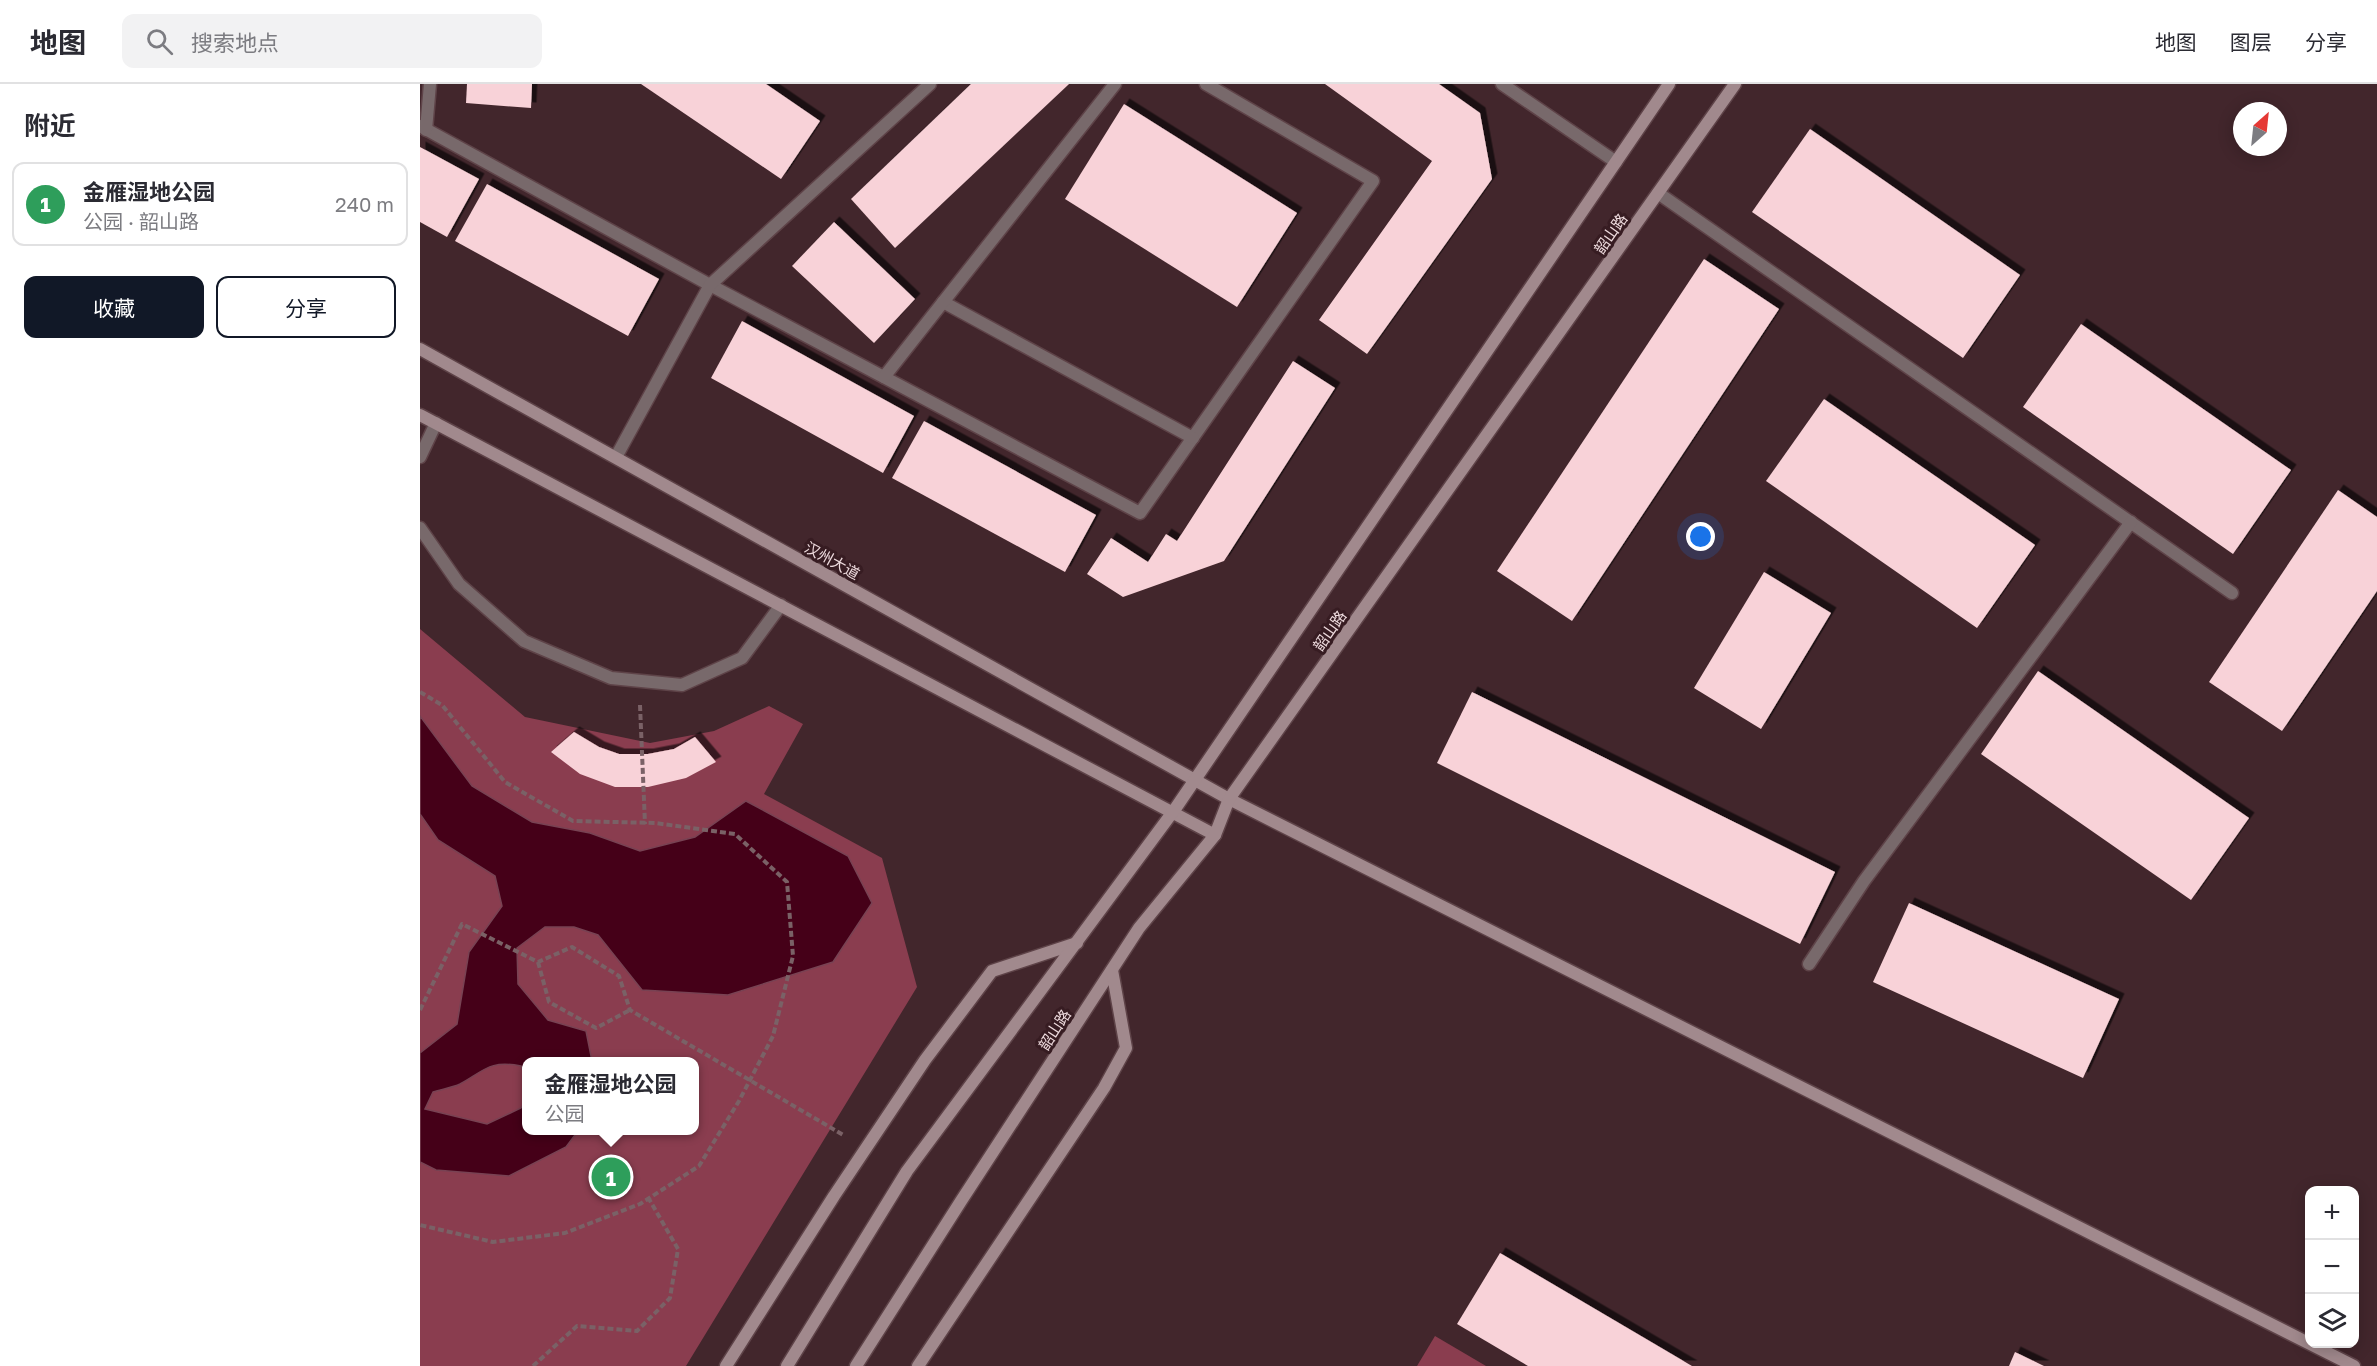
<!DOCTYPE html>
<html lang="zh">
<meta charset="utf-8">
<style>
:root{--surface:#fff;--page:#f2f2f3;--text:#2b2b33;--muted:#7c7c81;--line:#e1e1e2;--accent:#111827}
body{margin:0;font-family:"Golos Text","Noto Sans SC",sans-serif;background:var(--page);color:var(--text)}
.controls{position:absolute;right:18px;bottom:18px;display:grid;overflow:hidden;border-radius:12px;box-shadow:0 3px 15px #0003}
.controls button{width:54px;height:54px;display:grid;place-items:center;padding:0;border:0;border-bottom:2px solid var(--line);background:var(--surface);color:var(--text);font:30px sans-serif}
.compass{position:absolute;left:1813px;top:18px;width:54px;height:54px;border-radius:50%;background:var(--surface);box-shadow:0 3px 15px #0003;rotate:27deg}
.you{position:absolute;left:1281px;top:453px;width:21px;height:21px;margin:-15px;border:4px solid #fff;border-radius:50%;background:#1a73e8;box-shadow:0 0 0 9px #1a73e833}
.badge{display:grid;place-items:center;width:39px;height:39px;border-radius:50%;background:var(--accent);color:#fff;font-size:20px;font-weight:700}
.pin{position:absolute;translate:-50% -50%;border:3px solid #fff;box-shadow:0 2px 6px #0006}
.popup{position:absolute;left:102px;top:973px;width:177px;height:78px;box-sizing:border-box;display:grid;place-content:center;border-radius:12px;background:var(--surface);filter:drop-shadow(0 2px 4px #0005);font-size:20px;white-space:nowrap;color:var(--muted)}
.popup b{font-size:22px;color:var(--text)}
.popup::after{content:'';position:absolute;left:50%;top:100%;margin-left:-12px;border:12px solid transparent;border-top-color:var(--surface)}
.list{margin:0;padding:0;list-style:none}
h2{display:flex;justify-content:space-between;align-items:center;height:78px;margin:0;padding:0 24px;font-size:26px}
h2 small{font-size:20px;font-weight:400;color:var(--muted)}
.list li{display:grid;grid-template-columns:39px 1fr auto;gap:18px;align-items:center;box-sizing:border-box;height:84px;margin:0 12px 12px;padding:0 12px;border:2px solid var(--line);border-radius:12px}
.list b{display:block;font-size:22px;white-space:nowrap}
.list p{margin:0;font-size:20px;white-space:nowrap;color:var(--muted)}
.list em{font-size:20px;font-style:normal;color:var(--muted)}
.actions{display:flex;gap:12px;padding:18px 24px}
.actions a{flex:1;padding:14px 0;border:2px solid var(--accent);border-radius:12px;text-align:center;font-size:21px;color:var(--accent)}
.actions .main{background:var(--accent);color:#fff}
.icon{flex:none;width:33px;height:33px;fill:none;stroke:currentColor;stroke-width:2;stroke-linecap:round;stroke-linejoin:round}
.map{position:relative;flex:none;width:1957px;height:1282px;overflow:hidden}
header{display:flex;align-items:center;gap:36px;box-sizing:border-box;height:84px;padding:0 30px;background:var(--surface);border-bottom:2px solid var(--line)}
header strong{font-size:28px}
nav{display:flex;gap:33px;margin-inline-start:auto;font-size:21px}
.search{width:420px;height:54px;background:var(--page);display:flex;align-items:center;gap:15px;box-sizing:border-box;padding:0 21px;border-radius:12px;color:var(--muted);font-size:22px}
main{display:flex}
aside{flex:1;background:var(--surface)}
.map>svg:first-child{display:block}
.green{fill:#8a3d4f;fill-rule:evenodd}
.water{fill:#450018;stroke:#784253;stroke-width:1.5}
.building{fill:#f8d2d8;filter:url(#shadow)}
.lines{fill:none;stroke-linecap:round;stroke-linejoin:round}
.lane-casing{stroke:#5e4348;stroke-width:15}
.secondary-casing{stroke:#5e4348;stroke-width:15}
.path{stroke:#7a6166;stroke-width:4;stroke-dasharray:6 3;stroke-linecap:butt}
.lane{stroke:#78696b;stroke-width:12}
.secondary{stroke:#a1898d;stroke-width:12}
.labels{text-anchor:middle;stroke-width:6;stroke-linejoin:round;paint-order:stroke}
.street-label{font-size:15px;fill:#eedbde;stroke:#371c22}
</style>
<header>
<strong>地图</strong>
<div class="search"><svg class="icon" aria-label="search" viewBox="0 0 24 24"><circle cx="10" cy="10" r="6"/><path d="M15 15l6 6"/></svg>搜索地点</div>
<nav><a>地图</a><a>图层</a><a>分享</a></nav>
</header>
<main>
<aside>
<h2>附近<small></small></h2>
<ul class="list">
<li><span class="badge" style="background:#2e9e5b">1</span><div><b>金雁湿地公园</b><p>公园 · 韶山路</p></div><em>240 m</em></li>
</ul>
<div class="actions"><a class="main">收藏</a><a>分享</a></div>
</aside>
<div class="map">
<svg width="1957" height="1282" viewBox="0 0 1957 1282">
<defs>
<filter id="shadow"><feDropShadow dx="5.5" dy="-5.5" stdDeviation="0" flood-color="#0009"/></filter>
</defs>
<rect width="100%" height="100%" fill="#42262c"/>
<g class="green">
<path d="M0,545L105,633L230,659L294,647L349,622L383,640L344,710L462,774L497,903L266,1282H0ZM107,978H275V1046H107Z"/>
<path d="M1015,1252L1066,1282H997Z"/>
</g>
<path class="water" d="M0,632L52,702L112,738L170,749L220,767L275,753L326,717L428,772L452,819L413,878L308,911L222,906L178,851L154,843H125L97,864L98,900L128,936L166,947L172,977L107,978V996L101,982C70,976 65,986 40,1000C32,1004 21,1005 13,1008L5,1025L67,1040L101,1024L107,1013V1046L158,1047L146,1063L89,1092L16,1086L0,1078V969L37,940L49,868L82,822L75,792L18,756L0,730Z"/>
<g class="building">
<path d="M47,0H112L111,24L46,19Z"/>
<path d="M221,0H346L400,37L361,95Z"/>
<path d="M551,0H649L475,164L431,115Z"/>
<path d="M905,0H1019L1060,29L1072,95L947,270L899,236L1012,77Z"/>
<path d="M704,20L877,129L817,223L645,115Z"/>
<path d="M1390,45L1600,191L1543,274L1332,128Z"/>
<path d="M0,63L59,95L27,153L0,138Z"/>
<path d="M67,100L239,195L208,252L35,157Z"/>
<path d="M414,138L495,215L454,259L372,182Z"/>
<path d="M1284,175L1359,225L1152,537L1077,487Z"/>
<path d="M322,237L494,332L463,389L291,294Z"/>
<path d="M1661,240L1871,386L1813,470L1603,323Z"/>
<path d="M873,277L915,304L804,477L703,513L667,490L691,454L728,478L746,450L757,457Z"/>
<path d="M1404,315L1615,461L1557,544L1346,397Z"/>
<path d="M504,337L676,431L645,488L472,394Z"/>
<path d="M1918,406L1957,433V507L1862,647L1789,598Z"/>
<path d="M1344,488L1411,529L1341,645L1274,604Z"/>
<path d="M1618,587L1829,734L1771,816L1561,670Z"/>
<path d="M1052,608L1415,788L1380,860L1017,679Z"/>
<path d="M154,648L179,663L199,670H228L254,665L275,653L296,678L266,694L228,703H195L160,690L131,668Z"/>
<path d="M1489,819L1699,915L1663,994L1453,898Z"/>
<path d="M1080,1169L1272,1282H1108L1037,1240Z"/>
<path d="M1595,1268L1624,1282H1589Z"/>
</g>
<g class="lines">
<defs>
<g id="lane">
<path d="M1082,0L1196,78"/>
<path d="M0,42L290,201L720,429L953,97L786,0"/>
<path d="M6,46L10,0"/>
<path d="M1238,109L1812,509"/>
<path d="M523,218L773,354"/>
<path d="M464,293L695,0"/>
<path d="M0,373L16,339"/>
<path d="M196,373L290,201L510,0"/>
<path d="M0,444L39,500L104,557L191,594L262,601L322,574L361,521"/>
<path d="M1389,880L1444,797L1711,438"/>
</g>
<g id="secondary">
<path d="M0,265L809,715L1934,1282"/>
<path d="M0,331L795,751"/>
<path d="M306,1282L414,1112L505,976L572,887L657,859"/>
<path d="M367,1282L487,1087L755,725L1249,0"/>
<path d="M436,1282L541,1117L719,844L795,751L809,715L1315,0"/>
<path d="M498,1282L684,1004L706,964L692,886"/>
</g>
</defs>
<use href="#lane" class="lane-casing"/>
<use href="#secondary" class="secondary-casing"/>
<g class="path">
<path d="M0,608L22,621L85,698L153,737L235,739L315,750L367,798L373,872L353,952L319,1017L279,1082L220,1120L145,1149L73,1158L0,1141"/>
<path d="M220,621L225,740"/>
<path d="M118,878L129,918L176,944L210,926"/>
<path d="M0,926L42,840L118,878L152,863L199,892L210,926L425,1052"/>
<path d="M113,1282L157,1242L217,1247L250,1214L258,1165L229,1115"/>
</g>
<use href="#lane" class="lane"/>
<use href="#secondary" class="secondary"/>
</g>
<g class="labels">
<g class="street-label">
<text transform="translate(1191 150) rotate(-55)" y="5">韶山路</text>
<text transform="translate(412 477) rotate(29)" y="5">汉州大道</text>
<text transform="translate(910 547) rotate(-55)" y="5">韶山路</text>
<text transform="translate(635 946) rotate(-57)" y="5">韶山路</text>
</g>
</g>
</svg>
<div class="controls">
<button>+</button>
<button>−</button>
<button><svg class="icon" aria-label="layers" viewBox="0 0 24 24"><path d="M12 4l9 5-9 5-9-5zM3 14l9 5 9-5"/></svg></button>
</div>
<svg class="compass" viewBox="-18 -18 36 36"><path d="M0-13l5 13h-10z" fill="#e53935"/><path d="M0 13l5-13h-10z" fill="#7c7c81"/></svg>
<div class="you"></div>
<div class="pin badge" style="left:191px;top:1093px;background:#2e9e5b">1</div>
<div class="popup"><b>金雁湿地公园</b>公园</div>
</div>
</main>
